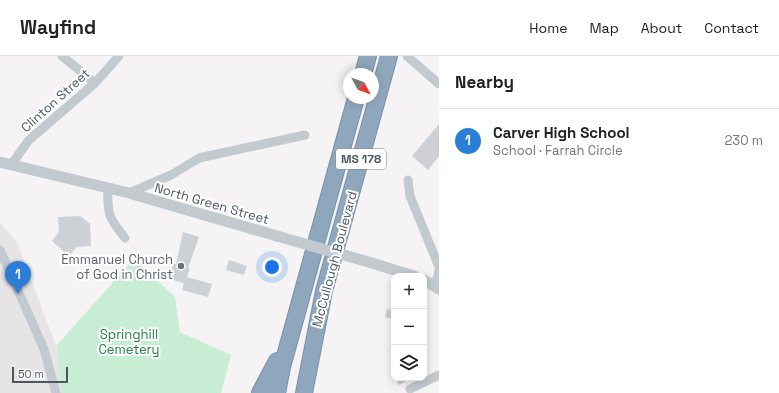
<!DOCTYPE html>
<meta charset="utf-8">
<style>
:root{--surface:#fff;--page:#f6f6f6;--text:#222;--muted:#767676;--line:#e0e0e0;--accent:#2b7ed6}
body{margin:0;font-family:"Space Grotesk",sans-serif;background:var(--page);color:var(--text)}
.controls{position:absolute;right:12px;bottom:12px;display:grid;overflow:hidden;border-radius:8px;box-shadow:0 2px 10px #0003}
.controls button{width:36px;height:36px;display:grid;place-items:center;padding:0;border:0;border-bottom:1px solid var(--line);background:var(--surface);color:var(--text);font:20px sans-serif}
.compass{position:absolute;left:343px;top:12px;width:36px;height:36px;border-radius:50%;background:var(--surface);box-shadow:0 2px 10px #0003;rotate:131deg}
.scale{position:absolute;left:12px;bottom:10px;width:56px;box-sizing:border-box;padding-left:4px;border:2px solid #4c575f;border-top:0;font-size:11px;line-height:14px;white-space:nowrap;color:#4c575f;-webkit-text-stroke:3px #fff;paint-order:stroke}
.you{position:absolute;left:272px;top:211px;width:14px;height:14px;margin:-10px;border:3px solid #fff;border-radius:50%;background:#1a73e8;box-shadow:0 0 0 6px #1a73e833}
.badge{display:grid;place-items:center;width:26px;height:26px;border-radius:50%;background:var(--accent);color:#fff;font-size:13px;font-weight:700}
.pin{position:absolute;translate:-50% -33px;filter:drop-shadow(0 1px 2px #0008)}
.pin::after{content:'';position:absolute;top:21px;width:14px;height:12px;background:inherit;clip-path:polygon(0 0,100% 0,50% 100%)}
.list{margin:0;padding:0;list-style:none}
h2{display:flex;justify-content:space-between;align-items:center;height:52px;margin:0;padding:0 16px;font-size:17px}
h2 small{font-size:13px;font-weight:400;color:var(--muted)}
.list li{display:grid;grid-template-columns:26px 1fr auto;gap:12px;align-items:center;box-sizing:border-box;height:64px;padding:0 16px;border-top:1px solid var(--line)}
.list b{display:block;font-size:15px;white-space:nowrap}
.list p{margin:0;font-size:13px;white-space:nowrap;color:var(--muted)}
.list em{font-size:13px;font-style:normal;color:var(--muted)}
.icon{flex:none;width:22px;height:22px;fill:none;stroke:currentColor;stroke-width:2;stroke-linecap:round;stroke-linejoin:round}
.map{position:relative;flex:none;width:439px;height:337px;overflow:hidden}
header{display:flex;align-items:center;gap:24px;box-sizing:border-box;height:56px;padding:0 20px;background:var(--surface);border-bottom:1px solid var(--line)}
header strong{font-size:19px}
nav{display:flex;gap:22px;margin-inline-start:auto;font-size:14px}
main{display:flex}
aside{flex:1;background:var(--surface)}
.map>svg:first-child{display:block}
.education{fill:#e6e4e4}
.green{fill:#c7edd4}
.building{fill:#cdd0d4}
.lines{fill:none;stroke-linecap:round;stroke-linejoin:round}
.motorway-casing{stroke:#7a92a8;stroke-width:18}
.minor{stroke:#c2cad0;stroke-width:9}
.tertiary{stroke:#c2cad0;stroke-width:11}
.motorway{stroke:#8fa7bc;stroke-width:16}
.tertiary-bridge{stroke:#c2cad0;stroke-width:11}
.worship-dot{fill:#6b7280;stroke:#fff;stroke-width:1.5}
.labels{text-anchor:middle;stroke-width:4;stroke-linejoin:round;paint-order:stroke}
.shield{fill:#fff;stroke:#82898f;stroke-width:1}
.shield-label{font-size:12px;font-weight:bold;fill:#4c575f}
.street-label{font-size:13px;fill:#4c575f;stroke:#fff}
.worship-label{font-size:13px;fill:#5b616d;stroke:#fff;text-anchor:end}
.park-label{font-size:13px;fill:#207c4a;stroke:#fff}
</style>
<header>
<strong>Wayfind</strong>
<nav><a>Home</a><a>Map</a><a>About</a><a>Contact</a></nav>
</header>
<main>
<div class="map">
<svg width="439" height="337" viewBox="0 0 439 337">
<rect width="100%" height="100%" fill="#f5f3f3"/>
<path class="education" d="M0,167L17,186L56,290L61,337H0Z"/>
<path class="green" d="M134,203L175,241L180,276L231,299L221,337H61L56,290Z"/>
<g class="building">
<path d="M439,68V100L428,114L412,100Z"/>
<path d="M80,160L90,168L91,190L77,191L69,200L52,185L59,176L58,161Z"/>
<path d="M183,176L199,181L188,212H190L187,221L212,228L208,241L182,234L184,227L169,223L173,208H176Z"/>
<path d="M229,204L247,210L244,219L226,214Z"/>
<path d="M387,253L394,254V263L385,261Z"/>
<path d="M395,322H407L408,324L399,329Z"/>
</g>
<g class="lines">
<defs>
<g id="motorway">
<path d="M363,18L368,0"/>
<path d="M260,337L277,305"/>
<path d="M277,337L282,311L356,42"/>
<path d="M304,337L324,235L389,0"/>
</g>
</defs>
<use href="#motorway" class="motorway-casing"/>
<g class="minor">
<path d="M62,0L95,27"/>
<path d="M407,0L439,28"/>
<path d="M11,109L29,84L95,27L119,0"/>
<path d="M408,124L410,140L439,211"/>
<path d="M108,133C107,159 109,162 125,182"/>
<path d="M129,137L171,119L199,102L305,79"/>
<path d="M0,194L44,293L56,337"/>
<path d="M435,230L439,215"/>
<path d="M410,333L439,319"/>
</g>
<g class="tertiary">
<path d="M0,106L129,137L277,180"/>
<path d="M372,207L414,220"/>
<path d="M424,224L439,233"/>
</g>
<use href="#motorway" class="motorway"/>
<path class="tertiary-bridge" d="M277,180L372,207"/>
</g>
<circle class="worship-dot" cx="181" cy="210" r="4"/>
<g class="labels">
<rect class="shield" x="336" y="93" width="50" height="20" rx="3"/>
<g class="shield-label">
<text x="361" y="107">MS 178</text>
</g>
<g class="street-label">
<text transform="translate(55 44) rotate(-42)" y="5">Clinton Street</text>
<text transform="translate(212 147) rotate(16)" y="5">North Green Street</text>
<text transform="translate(334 203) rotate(-75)" y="5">McCullough Boulevard</text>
</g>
<g class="worship-label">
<text x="173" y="208">Emmanuel Church<tspan x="173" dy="15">of God in Christ</tspan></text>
</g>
<g class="park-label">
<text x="129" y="283">Springhill<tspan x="129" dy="15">Cemetery</tspan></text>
</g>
</g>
</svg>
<div class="controls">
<button>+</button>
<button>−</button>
<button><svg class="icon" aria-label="layers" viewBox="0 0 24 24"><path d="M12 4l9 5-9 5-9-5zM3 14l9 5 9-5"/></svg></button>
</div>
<svg class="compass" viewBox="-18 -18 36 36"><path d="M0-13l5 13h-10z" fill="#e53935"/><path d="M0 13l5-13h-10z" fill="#767676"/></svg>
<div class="scale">50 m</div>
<div class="you"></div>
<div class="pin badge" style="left:18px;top:238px">1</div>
</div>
<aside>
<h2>Nearby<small></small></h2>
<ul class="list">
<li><span class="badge">1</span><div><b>Carver High School</b><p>School · Farrah Circle</p></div><em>230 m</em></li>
</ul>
</aside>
</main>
